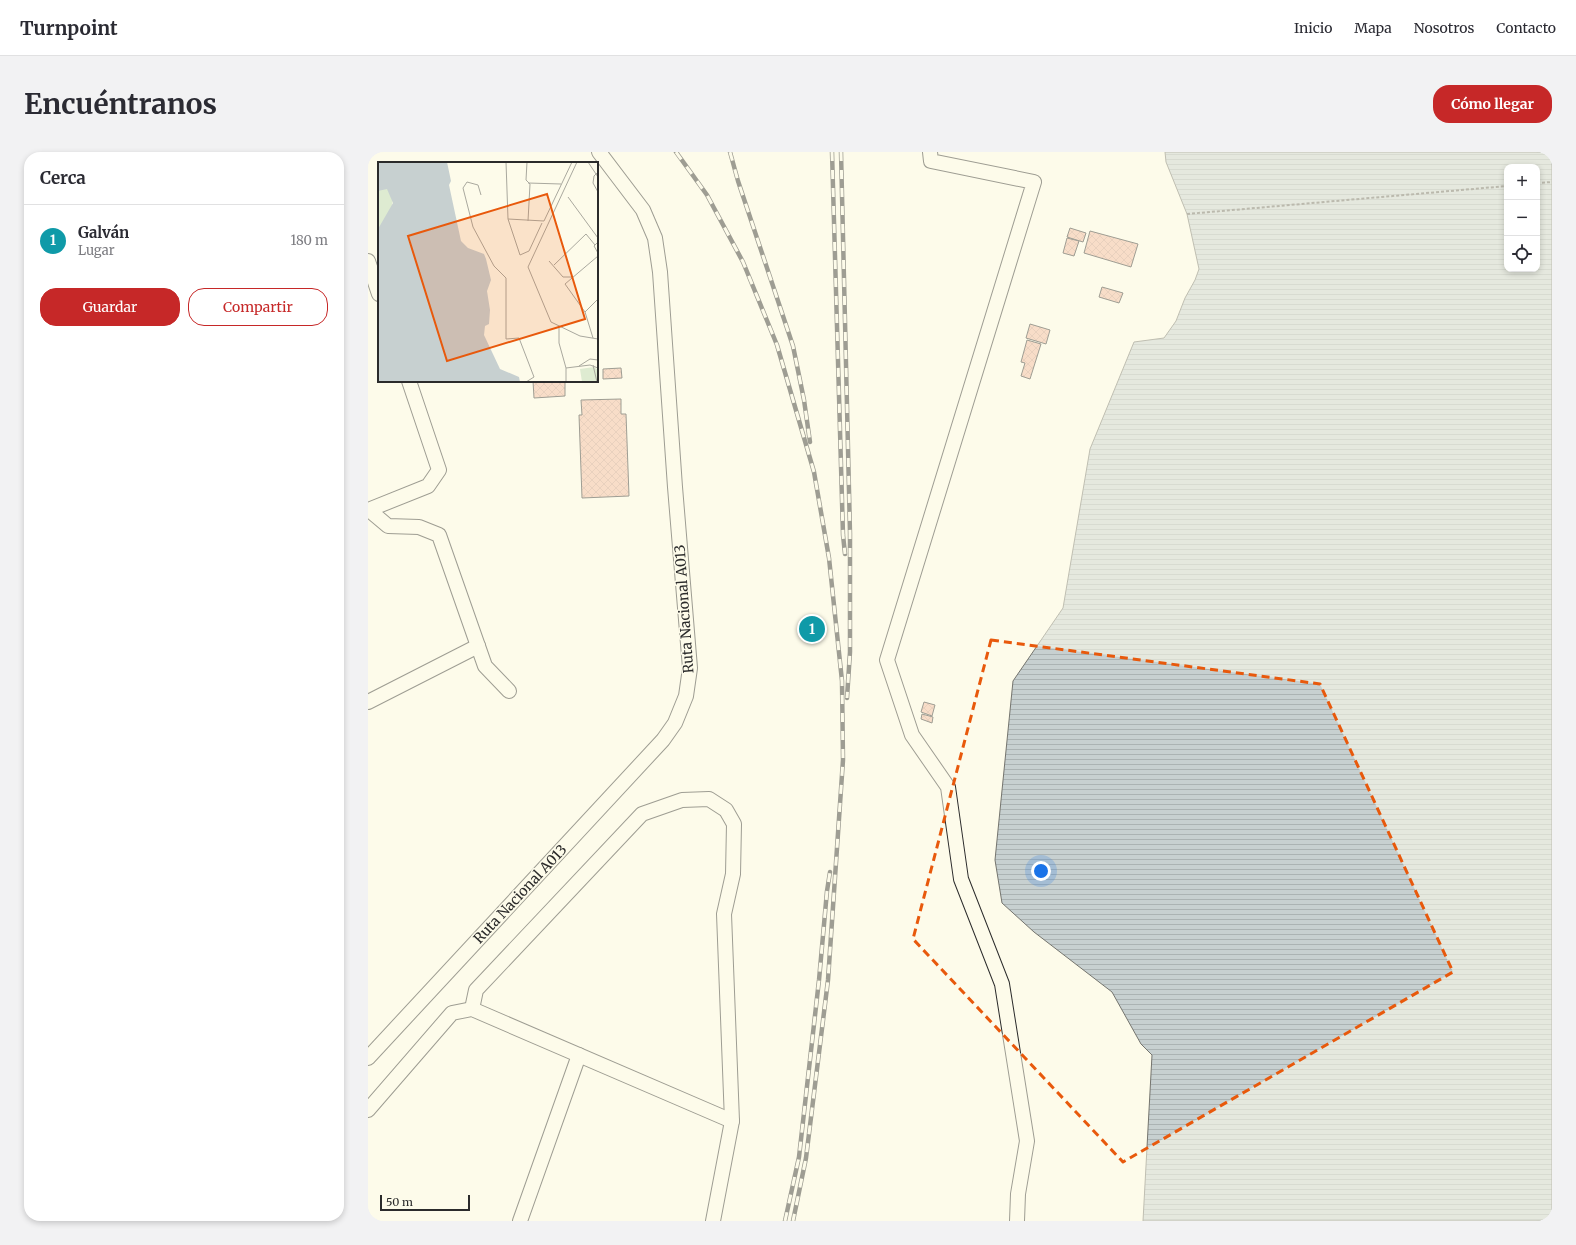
<!DOCTYPE html>
<html lang="es">
<meta charset="utf-8">
<style>
:root{--surface:#fff;--page:#f2f2f3;--text:#2b2b33;--muted:#7c7c81;--line:#e1e1e2;--accent:#c62828}
body{margin:0;font-family:Merriweather,serif;background:var(--page);color:var(--text)}
.controls{position:absolute;right:12px;top:12px;display:grid;overflow:hidden;border-radius:8px;box-shadow:0 2px 6px #0003}
.controls button{width:36px;height:36px;display:grid;place-items:center;padding:0;border:0;border-bottom:1px solid var(--line);background:var(--surface);color:var(--text);font:20px sans-serif}
.scale{position:absolute;left:12px;bottom:10px;width:90px;box-sizing:border-box;padding-left:4px;border:2px solid #2b2b2b;border-top:0;font-size:11px;line-height:14px;white-space:nowrap;color:#2b2b2b;-webkit-text-stroke:3px #fdfbea;paint-order:stroke}
.you{position:absolute;left:673px;top:719px;width:14px;height:14px;margin:-10px;border:3px solid #fff;border-radius:50%;background:#1a73e8;box-shadow:0 0 0 6px #1a73e833}
.badge{display:grid;place-items:center;width:26px;height:26px;border-radius:50%;background:var(--accent);color:#fff;font-size:13px;font-weight:700}
.pin{position:absolute;translate:-50% -50%;border:2px solid #fff;box-shadow:0 1px 4px #0006}
.list{margin:0;padding:0;list-style:none}
h2{display:flex;justify-content:space-between;align-items:center;height:52px;margin:0;padding:0 16px;font-size:17px}
h2 small{font-size:13px;font-weight:400;color:var(--muted)}
.list li{display:grid;grid-template-columns:26px 1fr auto;gap:12px;align-items:center;box-sizing:border-box;height:72px;padding:0 16px;border-top:1px solid var(--line)}
.list b{display:block;font-size:15px;white-space:nowrap}
.list p{margin:0;font-size:13px;white-space:nowrap;color:var(--muted)}
.list em{font-size:13px;font-style:normal;color:var(--muted)}
.actions{display:flex;gap:8px;padding:12px 16px}
.actions a{flex:1;padding:9px 0;border:1px solid var(--accent);border-radius:16px;text-align:center;font-size:14px;color:var(--accent)}
.actions .main{background:var(--accent);color:#fff}
.icon{flex:none;width:22px;height:22px;fill:none;stroke:currentColor;stroke-width:2;stroke-linecap:round;stroke-linejoin:round}
.map{position:relative;flex:none;width:1184px;height:1069px;overflow:hidden;border-radius:16px}
header{display:flex;align-items:center;gap:24px;box-sizing:border-box;height:56px;padding:0 20px;background:var(--surface);border-bottom:1px solid var(--line)}
header strong{font-size:19px}
nav{display:flex;gap:22px;margin-inline-start:auto;font-size:14px}
.intro{display:flex;align-items:center;justify-content:space-between;box-sizing:border-box;height:96px;padding:0 24px}
h1{margin:0;font-size:28px}
.button{padding:10px 18px;border-radius:16px;background:var(--accent);color:#fff;font-size:14px;font-weight:700}
main{display:flex;gap:24px;padding:0 24px}
aside{flex:1;background:var(--surface);border-radius:16px;box-shadow:0 2px 6px #0003}
.map>svg:first-child{display:block}
.water{fill:url(#water-rules);stroke:#74746e;fill-rule:evenodd}
.building{fill:url(#building-cross-hatch);stroke:#2b2b2b}
.lines{fill:none;stroke-linecap:round;stroke-linejoin:round}
.minor-casing{stroke:#2b2b2b;stroke-width:16}
.path{stroke:#6a6964;stroke-width:2;stroke-dasharray:3 2;stroke-linecap:butt}
.minor{stroke:#fdfbea;stroke-width:14}
.rail-casing{stroke:#2b2b2b;stroke-width:4.5}
.rail{stroke:#fdfbea;stroke-width:3;stroke-dasharray:9;stroke-linecap:butt}
.marked{fill:none;stroke:#e8590c;stroke-width:3;stroke-dasharray:8 5;stroke-linejoin:round}
.labels{text-anchor:middle;stroke-width:3;stroke-linejoin:round;paint-order:stroke}
.street-label{font-size:14px;fill:#2b2b2b;stroke:#fdfbea}
.inset-road{fill:none;stroke:#a9a89e;stroke-width:1}
.view{fill:#e8590c;fill-opacity:0.15;stroke:#e8590c;stroke-width:2}
.inset-edge{fill:none;stroke:#2b2b2b;stroke-width:2}
</style>
<header>
<strong>Turnpoint</strong>
<nav><a>Inicio</a><a>Mapa</a><a>Nosotros</a><a>Contacto</a></nav>
</header>
<div class="intro"><h1>Encuéntranos</h1><a class="button">Cómo llegar</a></div>
<main>
<aside>
<h2>Cerca<small></small></h2>
<ul class="list">
<li><span class="badge" style="background:#0f9aa8">1</span><div><b>Galván</b><p>Lugar</p></div><em>180 m</em></li>
</ul>
<div class="actions"><a class="main">Guardar</a><a>Compartir</a></div>
</aside>
<div class="map">
<svg width="1184" height="1069" viewBox="0 0 1184 1069">
<defs>
<pattern id="water-rules" width="6" height="5" patternUnits="userSpaceOnUse"><rect width="6" height="5" fill="#c7d0d0"/><path d="M0 2.5h6" fill="none" stroke="#abb3b3"/></pattern>
<pattern id="building-cross-hatch" width="8" height="8" patternUnits="userSpaceOnUse"><rect width="8" height="8" fill="#f2b8a0"/><path d="M0 0l8 8M0 8l8-8" fill="none" stroke="#d09e8a"/></pattern>
</defs>
<rect width="100%" height="100%" fill="#fdfbea"/>
<path class="water" d="M797,0H1184V1069H775L784,903L773,892L744,840L666,780L634,751L627,708L645,529L695,456L722,297L766,190L796,186L808,169L817,146L827,128L831,117L819,62L798,10ZM1139,15H1169V117H1139Z"/>
<g class="building">
<path d="M702,76L718,81L715,90L699,85Z"/>
<path d="M722,79L770,92L763,115L716,101Z"/>
<path d="M699,86L711,89L706,104L695,101Z"/>
<path d="M734,135L755,141L751,151L731,145Z"/>
<path d="M662,172L682,178L678,192L658,186Z"/>
<path d="M659,188L673,192L662,227L653,224L657,211L653,210Z"/>
<path d="M253,216L254,226L235,227V217Z"/>
<path d="M165,229H197V244L166,246Z"/>
<path d="M253,247V262H258L261,344L214,346L211,263H214L213,248Z"/>
<path d="M439,474H448L450,479L439,483Z"/>
<path d="M556,550L567,553L564,564L553,560Z"/>
<path d="M554,562L565,565L564,571L553,567Z"/>
</g>
<g class="lines">
<defs>
<g id="minor">
<path d="M562,0L563,9L666,30L519,508L544,583L580,635L593,727L634,832L659,989L650,1042L649,1069"/>
<path d="M0,109L11,142"/>
<path d="M0,358L60,334L71,318L41,229"/>
<path d="M1,358L20,374L51,375L71,383L117,514L141,539"/>
<path d="M0,550L110,494"/>
<path d="M104,857L108,838L274,662L314,648L341,647L358,658L366,672L365,722L356,762L364,969L345,1069"/>
<path d="M0,906L295,588L307,571L318,544L322,516L307,335L292,120L287,86L275,58L231,0"/>
<path d="M0,958L84,861L104,857L364,969"/>
<path d="M152,1069L211,903"/>
</g>
</defs>
<use href="#minor" class="minor-casing"/>
<g class="path">
<path d="M1169,31L1184,30"/>
<path d="M819,62L1139,34"/>
</g>
<use href="#minor" class="minor"/>
<defs>
<g id="rail">
<path d="M308,0L339,43L375,110L409,193L446,320L461,406L474,529L475,608L460,828L438,1006L425,1069"/>
<path d="M362,0L370,29L425,194L436,248L442,290"/>
<path d="M464,0L475,383L477,402"/>
<path d="M473,0L482,381V500L479,546"/>
<path d="M417,1069L431,1005L451,828L459,739L462,720"/>
</g>
</defs>
<use href="#rail" class="rail-casing"/>
<use href="#rail" class="rail"/>
</g>
<path d="M0 0H1184V1069H0ZM623,488L952,532L1085,820L755,1010L545,787Z" fill="#fdfbea" fill-opacity=".55" fill-rule="evenodd"/>
<path class="marked" d="M623,488L952,532L1085,820L755,1010L545,787Z"/>
<g class="labels">
<g class="street-label">
<text transform="translate(316 457) rotate(-94)" y="5">Ruta Nacional A013</text>
<text transform="translate(152 742) rotate(-47)" y="5">Ruta Nacional A013</text>
</g>
</g>
<g transform="translate(10 10)">
<rect width="220" height="220" fill="#fdfbea"/>
<path d="M216,205L220,208V220H204L202,207Z" fill="#deebd1"/>
<path d="M0,1L17,25L0,128Z" fill="#deebd1"/>
<path d="M0,0H69L73,19L71,23L83,79L90,86L106,92L108,97L113,118L109,129L112,148L111,162L107,164L106,173L122,207L141,215L142,220H0V67L15,41L9,27L0,29Z" fill="#c7d0d0"/>
<path class="inset-road" d="M128,0L130,57L142,93L151,89L164,61M149,0L148,18L152,22L150,59M199,0L150,105L173,160L202,174L220,177M210,0L220,15M220,10L216,14L215,21L220,30M150,21L183,22M103,33L100,23L89,20L85,26L95,65L116,104L128,116V177L141,176L156,215L148,220M190,35L220,76M130,57L166,59L194,0M220,80L216,84L220,91M171,99L185,115H194M176,103L208,72L217,83M207,150L187,122L220,94M181,166V181L188,206V220M215,176L207,150L220,137M215,203L219,220M201,204L212,197L220,198M188,206L212,203L220,206"/>
<path class="view" d="M169,32L207,157L69,199L30,74Z"/>
<rect width="220" height="220" class="inset-edge"/>
</g>
</svg>
<div class="controls">
<button>+</button>
<button>−</button>
<button><svg class="icon" aria-label="locate" viewBox="0 0 24 24"><circle cx="12" cy="12" r="6"/><path d="M12 2v4M12 18v4M2 12h4M18 12h4"/></svg></button>
</div>
<div class="scale">50 m</div>
<div class="you"></div>
<div class="pin badge" style="left:444px;top:477px;background:#0f9aa8">1</div>
</div>
</main>
